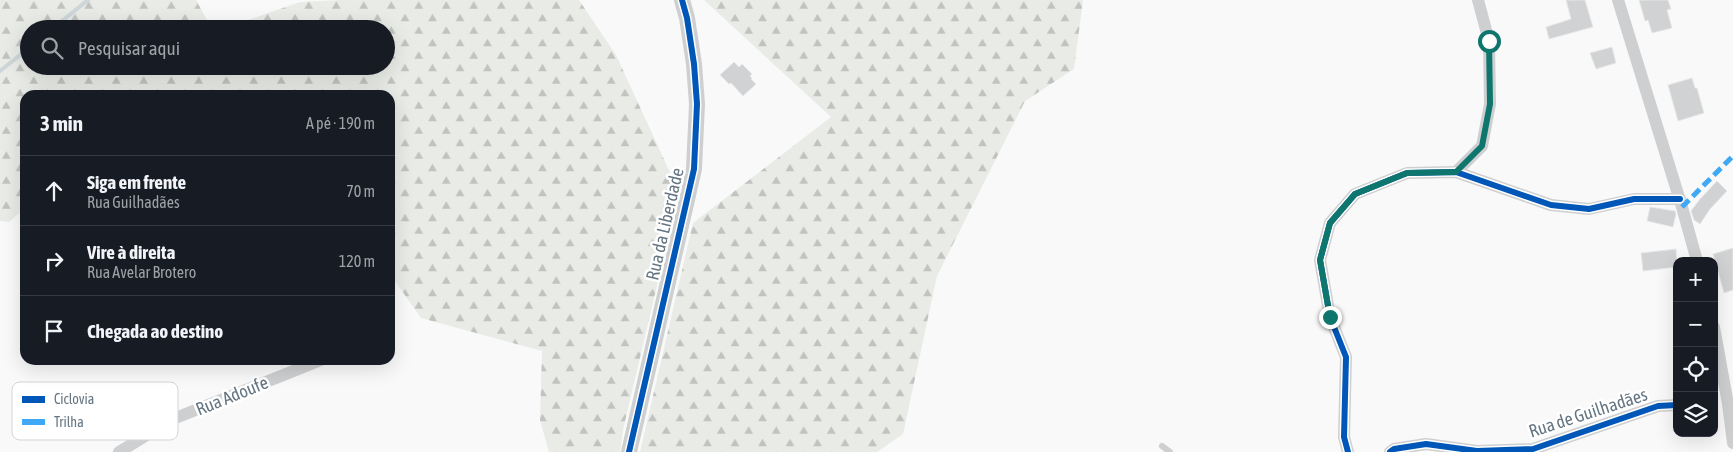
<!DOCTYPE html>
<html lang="pt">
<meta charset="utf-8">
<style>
:root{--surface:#171b24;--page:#20242c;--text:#f1f3f6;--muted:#9ea1a6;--line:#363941}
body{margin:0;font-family:"Asap Condensed",sans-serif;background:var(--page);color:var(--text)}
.controls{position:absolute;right:15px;bottom:15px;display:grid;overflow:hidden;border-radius:10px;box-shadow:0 5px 20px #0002}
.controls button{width:45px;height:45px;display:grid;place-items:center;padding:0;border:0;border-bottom:1px solid var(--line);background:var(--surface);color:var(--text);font:25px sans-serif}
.stop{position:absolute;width:15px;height:15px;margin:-11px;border:4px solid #0f766e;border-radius:50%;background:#fff}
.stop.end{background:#0f766e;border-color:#fff;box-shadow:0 1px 5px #0008}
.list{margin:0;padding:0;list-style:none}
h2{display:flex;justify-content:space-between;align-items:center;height:65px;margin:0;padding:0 20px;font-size:21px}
h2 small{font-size:16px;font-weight:400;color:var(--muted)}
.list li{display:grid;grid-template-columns:32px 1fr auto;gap:15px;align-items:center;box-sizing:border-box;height:70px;padding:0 20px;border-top:1px solid var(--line)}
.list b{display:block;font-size:19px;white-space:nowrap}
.list p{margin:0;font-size:16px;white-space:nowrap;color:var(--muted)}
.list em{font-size:16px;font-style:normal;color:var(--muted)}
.icon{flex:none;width:28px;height:28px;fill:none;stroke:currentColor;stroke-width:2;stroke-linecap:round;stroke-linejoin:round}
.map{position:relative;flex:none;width:1733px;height:452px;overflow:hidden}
.search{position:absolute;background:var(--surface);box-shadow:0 5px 20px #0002;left:20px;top:20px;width:375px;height:55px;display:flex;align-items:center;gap:12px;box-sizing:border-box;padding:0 18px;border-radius:28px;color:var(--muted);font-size:19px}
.panel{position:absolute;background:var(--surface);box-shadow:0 5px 20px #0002;left:20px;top:90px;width:375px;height:275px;border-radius:15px}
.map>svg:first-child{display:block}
.forest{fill:url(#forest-firs)}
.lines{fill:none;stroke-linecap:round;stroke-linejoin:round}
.stream{stroke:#ced6d9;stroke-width:4}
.building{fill:#d0d2d3;stroke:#e8e8e8}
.service{stroke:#cecfd0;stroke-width:6}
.minor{stroke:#cecfd0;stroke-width:12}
.tertiary{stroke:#cecfd0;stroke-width:16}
.quiet{stroke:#3fa9f5;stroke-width:5;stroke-dasharray:10 5;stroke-linecap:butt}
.cycleway-casing{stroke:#fff;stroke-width:9}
.cycleway{stroke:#0057b8;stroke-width:6}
.route{stroke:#0f766e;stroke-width:6}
.labels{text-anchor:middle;stroke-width:5;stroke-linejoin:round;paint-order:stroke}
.street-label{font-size:18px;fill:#657683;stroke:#fff}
.key{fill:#fff;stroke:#d1d6da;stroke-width:1}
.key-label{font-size:14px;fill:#657683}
</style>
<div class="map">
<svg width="1733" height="452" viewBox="0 0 1733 452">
<defs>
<pattern id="forest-firs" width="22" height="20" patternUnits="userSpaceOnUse" patternTransform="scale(1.25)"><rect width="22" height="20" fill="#e8ebe6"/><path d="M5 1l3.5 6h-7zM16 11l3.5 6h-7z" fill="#c0c3c0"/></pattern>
</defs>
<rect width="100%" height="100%" fill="#f9f9f9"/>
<g class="forest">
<path d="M0,0H196L212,29H29V66H386V29H222L300,2L341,0H579L616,55L679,192L623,430L620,452H549L540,420L542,351L421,318L390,274V95H25V208L9,222L0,221Z"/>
<path d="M704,0H1083L1074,69L1025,101L937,276L903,434L877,452H640L693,223L831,117Z"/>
</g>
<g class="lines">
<g class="stream">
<path d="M52,29L88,0"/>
<path d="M0,71L29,48"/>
</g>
</g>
<g class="building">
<path d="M1566,0H1585L1593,27L1549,39L1546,27L1571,19Z"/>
<path d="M1639,0H1668L1671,9L1667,10L1672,28L1652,33L1648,20L1645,21Z"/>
<path d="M1612,47L1616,63L1596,69L1590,53Z"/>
<path d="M734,62L739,67L742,64L752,74L750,76L752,78L751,79L756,84L743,96L731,83L729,84L720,75Z"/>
<path d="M1692,78L1695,88H1697L1704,113L1678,121L1668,85Z"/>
<path d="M1717,181L1727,191L1710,209L1700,224L1694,220L1691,211L1700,199Z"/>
<path d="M1650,207L1675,211L1676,214L1673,227L1647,221Z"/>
<path d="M1733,248V290L1724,293L1713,254Z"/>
<path d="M1676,249L1677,267L1643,271L1641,253Z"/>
</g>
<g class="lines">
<path class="service" d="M1162,446L1170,452"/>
<g class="minor">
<path d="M1618,0L1682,207L1697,261"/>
<path d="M1456,172L1482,146L1490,104L1489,41L1478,0"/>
<path d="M1714,327L1728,404L1733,443"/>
<path d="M119,452L173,419L321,360"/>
<path d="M1348,452L1344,437L1346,357L1330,317L1320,260L1330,223L1355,194L1407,173L1456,172L1551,205L1589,209L1634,199H1680"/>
<path d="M1390,452L1394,449L1426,444L1477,451L1533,449L1658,406L1677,405"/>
</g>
<path class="tertiary" d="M629,452L694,169L697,104L694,64L687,18L682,0"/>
<path class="quiet" d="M1682,207L1733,156"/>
<defs>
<g id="cycleway">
<path d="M629,452L694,169L697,104L694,64L687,18L682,0"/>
<path d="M1348,452L1344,437L1346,357L1330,317L1320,260L1330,223L1355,194L1407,173L1456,172L1551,205L1589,209L1634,199H1680"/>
<path d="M1390,452L1394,449L1426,444L1477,451L1533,449L1658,406L1677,405"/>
</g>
</defs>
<use href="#cycleway" class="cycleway-casing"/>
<use href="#cycleway" class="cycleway"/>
</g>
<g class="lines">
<path class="route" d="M1330,317L1320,260L1330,223L1355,194L1407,173L1456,172L1482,146L1490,104L1489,41"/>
</g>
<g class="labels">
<g class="street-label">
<text transform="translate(665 224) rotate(-77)" y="6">Rua da Liberdade</text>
<text transform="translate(232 396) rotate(-22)" y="6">Rua Adoufe</text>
<text transform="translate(1588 413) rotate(-18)" y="6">Rua de Guilhadães</text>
</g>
</g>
<rect x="12" y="382" width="166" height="58" rx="8" class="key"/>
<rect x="22" y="396" width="23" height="7" fill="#0057b8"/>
<rect x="22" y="419" width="23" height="6" fill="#3fa9f5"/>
<g class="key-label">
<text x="54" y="404">Ciclovia</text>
<text x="54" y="427">Trilha</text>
</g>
</svg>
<div class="controls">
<button>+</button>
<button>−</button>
<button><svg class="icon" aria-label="locate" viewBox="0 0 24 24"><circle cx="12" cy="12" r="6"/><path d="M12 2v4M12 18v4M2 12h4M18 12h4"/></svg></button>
<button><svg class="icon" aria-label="layers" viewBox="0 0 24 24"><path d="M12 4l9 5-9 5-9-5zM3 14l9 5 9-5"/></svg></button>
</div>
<div class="stop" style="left:1489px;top:41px"></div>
<div class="stop end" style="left:1330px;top:317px"></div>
<div class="search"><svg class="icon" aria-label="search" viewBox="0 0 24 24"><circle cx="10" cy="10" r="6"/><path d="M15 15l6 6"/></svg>Pesquisar aqui</div>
<section class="panel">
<h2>3 min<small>A pé · 190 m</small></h2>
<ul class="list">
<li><svg class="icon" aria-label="ahead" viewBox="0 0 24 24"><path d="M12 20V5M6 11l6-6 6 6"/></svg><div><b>Siga em frente</b><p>Rua Guilhadães</p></div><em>70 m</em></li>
<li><svg class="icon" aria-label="right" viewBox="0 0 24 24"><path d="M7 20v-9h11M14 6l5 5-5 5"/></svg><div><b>Vire à direita</b><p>Rua Avelar Brotero</p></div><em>120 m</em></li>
<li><svg class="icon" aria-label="arrive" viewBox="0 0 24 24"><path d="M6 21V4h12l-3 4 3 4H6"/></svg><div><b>Chegada ao destino</b></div></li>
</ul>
</section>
</div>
